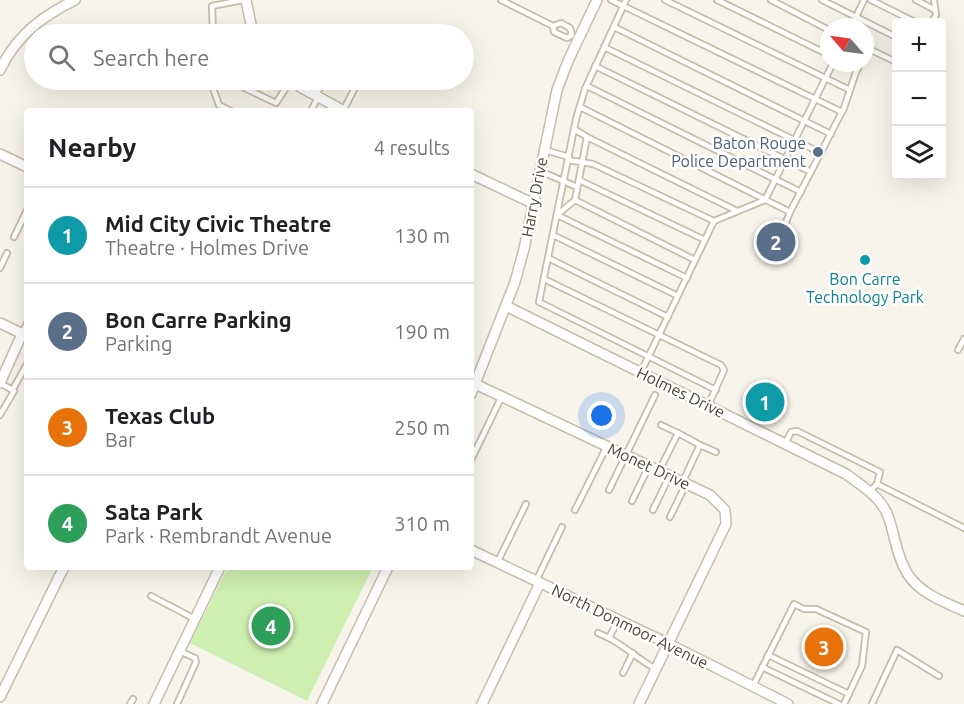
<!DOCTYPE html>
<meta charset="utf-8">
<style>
:root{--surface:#fff;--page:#f6f6f6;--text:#202124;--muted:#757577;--line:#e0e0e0;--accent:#2563eb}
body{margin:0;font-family:Ubuntu,sans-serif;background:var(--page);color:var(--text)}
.controls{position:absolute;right:18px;top:18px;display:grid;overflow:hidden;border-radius:6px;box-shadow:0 6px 24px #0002}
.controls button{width:54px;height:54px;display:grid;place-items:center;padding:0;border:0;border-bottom:2px solid var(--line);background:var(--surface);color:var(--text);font:30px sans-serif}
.compass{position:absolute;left:820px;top:18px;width:54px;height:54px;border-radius:50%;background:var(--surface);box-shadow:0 6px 24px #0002;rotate:298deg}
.you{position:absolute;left:602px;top:416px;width:21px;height:21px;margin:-15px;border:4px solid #fff;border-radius:50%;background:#1a73e8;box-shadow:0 0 0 9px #1a73e833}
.badge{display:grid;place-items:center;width:39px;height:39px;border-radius:50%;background:var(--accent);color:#fff;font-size:20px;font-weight:700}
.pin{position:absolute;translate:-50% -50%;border:3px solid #fff;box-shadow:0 2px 6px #0006}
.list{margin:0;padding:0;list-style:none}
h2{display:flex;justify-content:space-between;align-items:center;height:78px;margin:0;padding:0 24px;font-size:26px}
h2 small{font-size:20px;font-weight:400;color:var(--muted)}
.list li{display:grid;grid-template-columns:39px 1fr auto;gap:18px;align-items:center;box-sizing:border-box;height:96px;padding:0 24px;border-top:2px solid var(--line)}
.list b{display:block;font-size:22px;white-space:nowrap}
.list p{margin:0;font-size:20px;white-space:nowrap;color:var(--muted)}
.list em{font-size:20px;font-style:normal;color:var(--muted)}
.icon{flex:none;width:33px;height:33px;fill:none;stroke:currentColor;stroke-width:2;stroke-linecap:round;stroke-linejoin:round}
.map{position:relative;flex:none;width:964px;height:704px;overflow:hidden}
.search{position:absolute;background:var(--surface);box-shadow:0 6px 24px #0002;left:24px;top:24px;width:450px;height:66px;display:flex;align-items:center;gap:15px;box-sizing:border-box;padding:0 21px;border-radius:33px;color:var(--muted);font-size:22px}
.panel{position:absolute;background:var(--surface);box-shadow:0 6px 24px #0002;left:24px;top:108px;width:450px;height:462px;border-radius:6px}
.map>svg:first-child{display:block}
.green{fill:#cfefb0}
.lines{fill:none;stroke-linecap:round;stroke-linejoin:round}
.service-casing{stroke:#c4bdac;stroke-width:8}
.minor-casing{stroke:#c4bdac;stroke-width:12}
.service{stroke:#fff;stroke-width:4.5}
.minor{stroke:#fff;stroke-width:9}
.service-dot{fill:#5c6f8a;stroke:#fff;stroke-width:2}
.culture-dot{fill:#0f9aa8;stroke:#fff;stroke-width:2}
.labels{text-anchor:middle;stroke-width:5;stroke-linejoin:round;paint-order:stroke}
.service-label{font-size:16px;fill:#4e5e75;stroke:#fff;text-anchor:end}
.street-label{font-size:16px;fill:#4c4537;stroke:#fff}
.culture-label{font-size:16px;fill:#0d838f;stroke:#fff}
</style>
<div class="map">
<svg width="964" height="704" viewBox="0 0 964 704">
<rect width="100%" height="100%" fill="#f7f4eb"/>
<path class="green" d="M228,567H373L307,701L190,643Z"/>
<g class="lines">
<defs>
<g id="service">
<path d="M501,0L553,26L561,23L570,28L572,35L567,38L554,32L553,26"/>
<path d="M611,0L842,112"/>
<path d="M626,0L585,89L576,119L539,302L716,390"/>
<path d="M665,0L850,90"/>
<path d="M717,0L829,55"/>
<path d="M771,0L829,30"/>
<path d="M822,0L896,37"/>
<path d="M871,0L915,22"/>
<path d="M916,0L935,10"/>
<path d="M932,22L936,15L934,0"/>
<path d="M614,27L831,134"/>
<path d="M851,27L864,0"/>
<path d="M350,31L357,34"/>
<path d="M213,34L212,6L243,0"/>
<path d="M604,47L821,153"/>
<path d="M865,47L896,62"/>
<path d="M846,63L858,69"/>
<path d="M595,66L811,172"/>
<path d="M210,80L219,105L231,111"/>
<path d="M228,80L276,103L291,80"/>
<path d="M587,86L801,192"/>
<path d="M316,95L324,80"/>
<path d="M580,107L790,212L844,108L859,63"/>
<path d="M311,111L318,97"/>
<path d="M343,111L359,80"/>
<path d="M587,137L737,211"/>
<path d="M545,150L569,157"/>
<path d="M568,160L593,164L714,221"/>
<path d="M540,171L577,187"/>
<path d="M579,180L705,240"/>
<path d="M575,200L695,260"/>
<path d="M557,215L687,278"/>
<path d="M557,215L575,200L587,137L574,129"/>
<path d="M553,235L678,296"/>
<path d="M14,237L27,210"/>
<path d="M776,248L790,212"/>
<path d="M548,258L668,317"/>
<path d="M0,268L7,253"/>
<path d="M544,279L721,365L724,370L708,406"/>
<path d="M22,334L27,323"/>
<path d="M958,350L964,339"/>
<path d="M641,372L714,221L765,200L833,63"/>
<path d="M0,383L14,391L0,415"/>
<path d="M13,389L27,364"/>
<path d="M661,425L678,433"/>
<path d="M785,444L791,432L797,431L880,472L877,484"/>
<path d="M700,445L716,452"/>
<path d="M471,460L502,396"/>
<path d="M659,471L678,433L700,445L683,481"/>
<path d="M609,490L655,395"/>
<path d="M870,491L877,484L964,528"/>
<path d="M632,501L649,466"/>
<path d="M575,510L607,446"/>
<path d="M653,510L669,477"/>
<path d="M670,517L686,484"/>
<path d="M497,563L526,504"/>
<path d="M536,581L562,527"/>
<path d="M151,596L195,619"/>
<path d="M618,620L609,638C626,647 639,660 656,669"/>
<path d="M598,633L609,638"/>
<path d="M768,655L849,694"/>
<path d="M762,667L839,704"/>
<path d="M623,673L633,653"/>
<path d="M753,686L794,604L804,609H816L866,632L862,666L844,704"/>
<path d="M130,704L133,699"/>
<path d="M177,704L196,662L195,658L179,651"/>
<path d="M872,704L897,650L939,676"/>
</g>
<g id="minor">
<path d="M246,0L253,34"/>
<path d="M0,70C17,35 41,17 75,0"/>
<path d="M292,80L302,88L344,111"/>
<path d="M0,154L27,167"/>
<path d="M471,174L534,204"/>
<path d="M506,306L846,474C861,485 881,497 888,516C895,535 896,555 907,573C919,593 944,602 964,611"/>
<path d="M0,323L27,336"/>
<path d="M471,382L710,495L725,510L726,524L639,704"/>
<path d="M0,383L22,334"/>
<path d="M471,394L515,282L524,249L557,90L568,61L597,0"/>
<path d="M471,550L669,644L788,704"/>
<path d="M0,697L64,567"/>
<path d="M154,704L220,567"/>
<path d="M322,704L388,567"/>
<path d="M482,704L540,583"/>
</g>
</defs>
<use href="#service" class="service-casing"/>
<use href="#minor" class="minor-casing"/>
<use href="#service" class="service"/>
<use href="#minor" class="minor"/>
</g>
<circle class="service-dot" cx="818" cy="152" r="6"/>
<circle class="culture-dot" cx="865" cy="260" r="6"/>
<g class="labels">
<g class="service-label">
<text x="806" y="149">Baton Rouge<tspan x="806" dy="18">Police Department</tspan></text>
</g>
<g class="street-label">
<text transform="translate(534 197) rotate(-79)" y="6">Harry Drive</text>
<text transform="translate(681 392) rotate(26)" y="6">Holmes Drive</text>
<text transform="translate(649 466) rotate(25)" y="6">Monet Drive</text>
<text transform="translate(630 626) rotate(26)" y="6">North Donmoor Avenue</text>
</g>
<g class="culture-label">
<text x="865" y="285">Bon Carre<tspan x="865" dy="18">Technology Park</tspan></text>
</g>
</g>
</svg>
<div class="controls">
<button>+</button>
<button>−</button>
<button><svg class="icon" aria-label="layers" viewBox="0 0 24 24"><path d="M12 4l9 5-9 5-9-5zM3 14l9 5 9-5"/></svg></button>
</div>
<svg class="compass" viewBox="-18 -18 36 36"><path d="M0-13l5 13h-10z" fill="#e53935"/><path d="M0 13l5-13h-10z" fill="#757577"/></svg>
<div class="you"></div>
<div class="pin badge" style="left:765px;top:402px;background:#0f9aa8">1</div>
<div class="pin badge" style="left:776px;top:242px;background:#5c6f8a">2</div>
<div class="pin badge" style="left:824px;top:647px;background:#e8710a">3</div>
<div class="pin badge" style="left:271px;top:626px;background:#2e9e5b">4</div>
<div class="search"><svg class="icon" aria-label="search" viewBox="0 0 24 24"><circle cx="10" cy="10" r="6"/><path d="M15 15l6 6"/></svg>Search here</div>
<section class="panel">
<h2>Nearby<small>4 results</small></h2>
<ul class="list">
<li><span class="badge" style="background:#0f9aa8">1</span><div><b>Mid City Civic Theatre</b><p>Theatre · Holmes Drive</p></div><em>130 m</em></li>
<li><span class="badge" style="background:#5c6f8a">2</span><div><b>Bon Carre Parking</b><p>Parking</p></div><em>190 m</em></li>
<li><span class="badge" style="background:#e8710a">3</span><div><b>Texas Club</b><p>Bar</p></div><em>250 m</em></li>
<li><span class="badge" style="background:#2e9e5b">4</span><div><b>Sata Park</b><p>Park · Rembrandt Avenue</p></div><em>310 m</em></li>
</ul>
</section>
</div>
